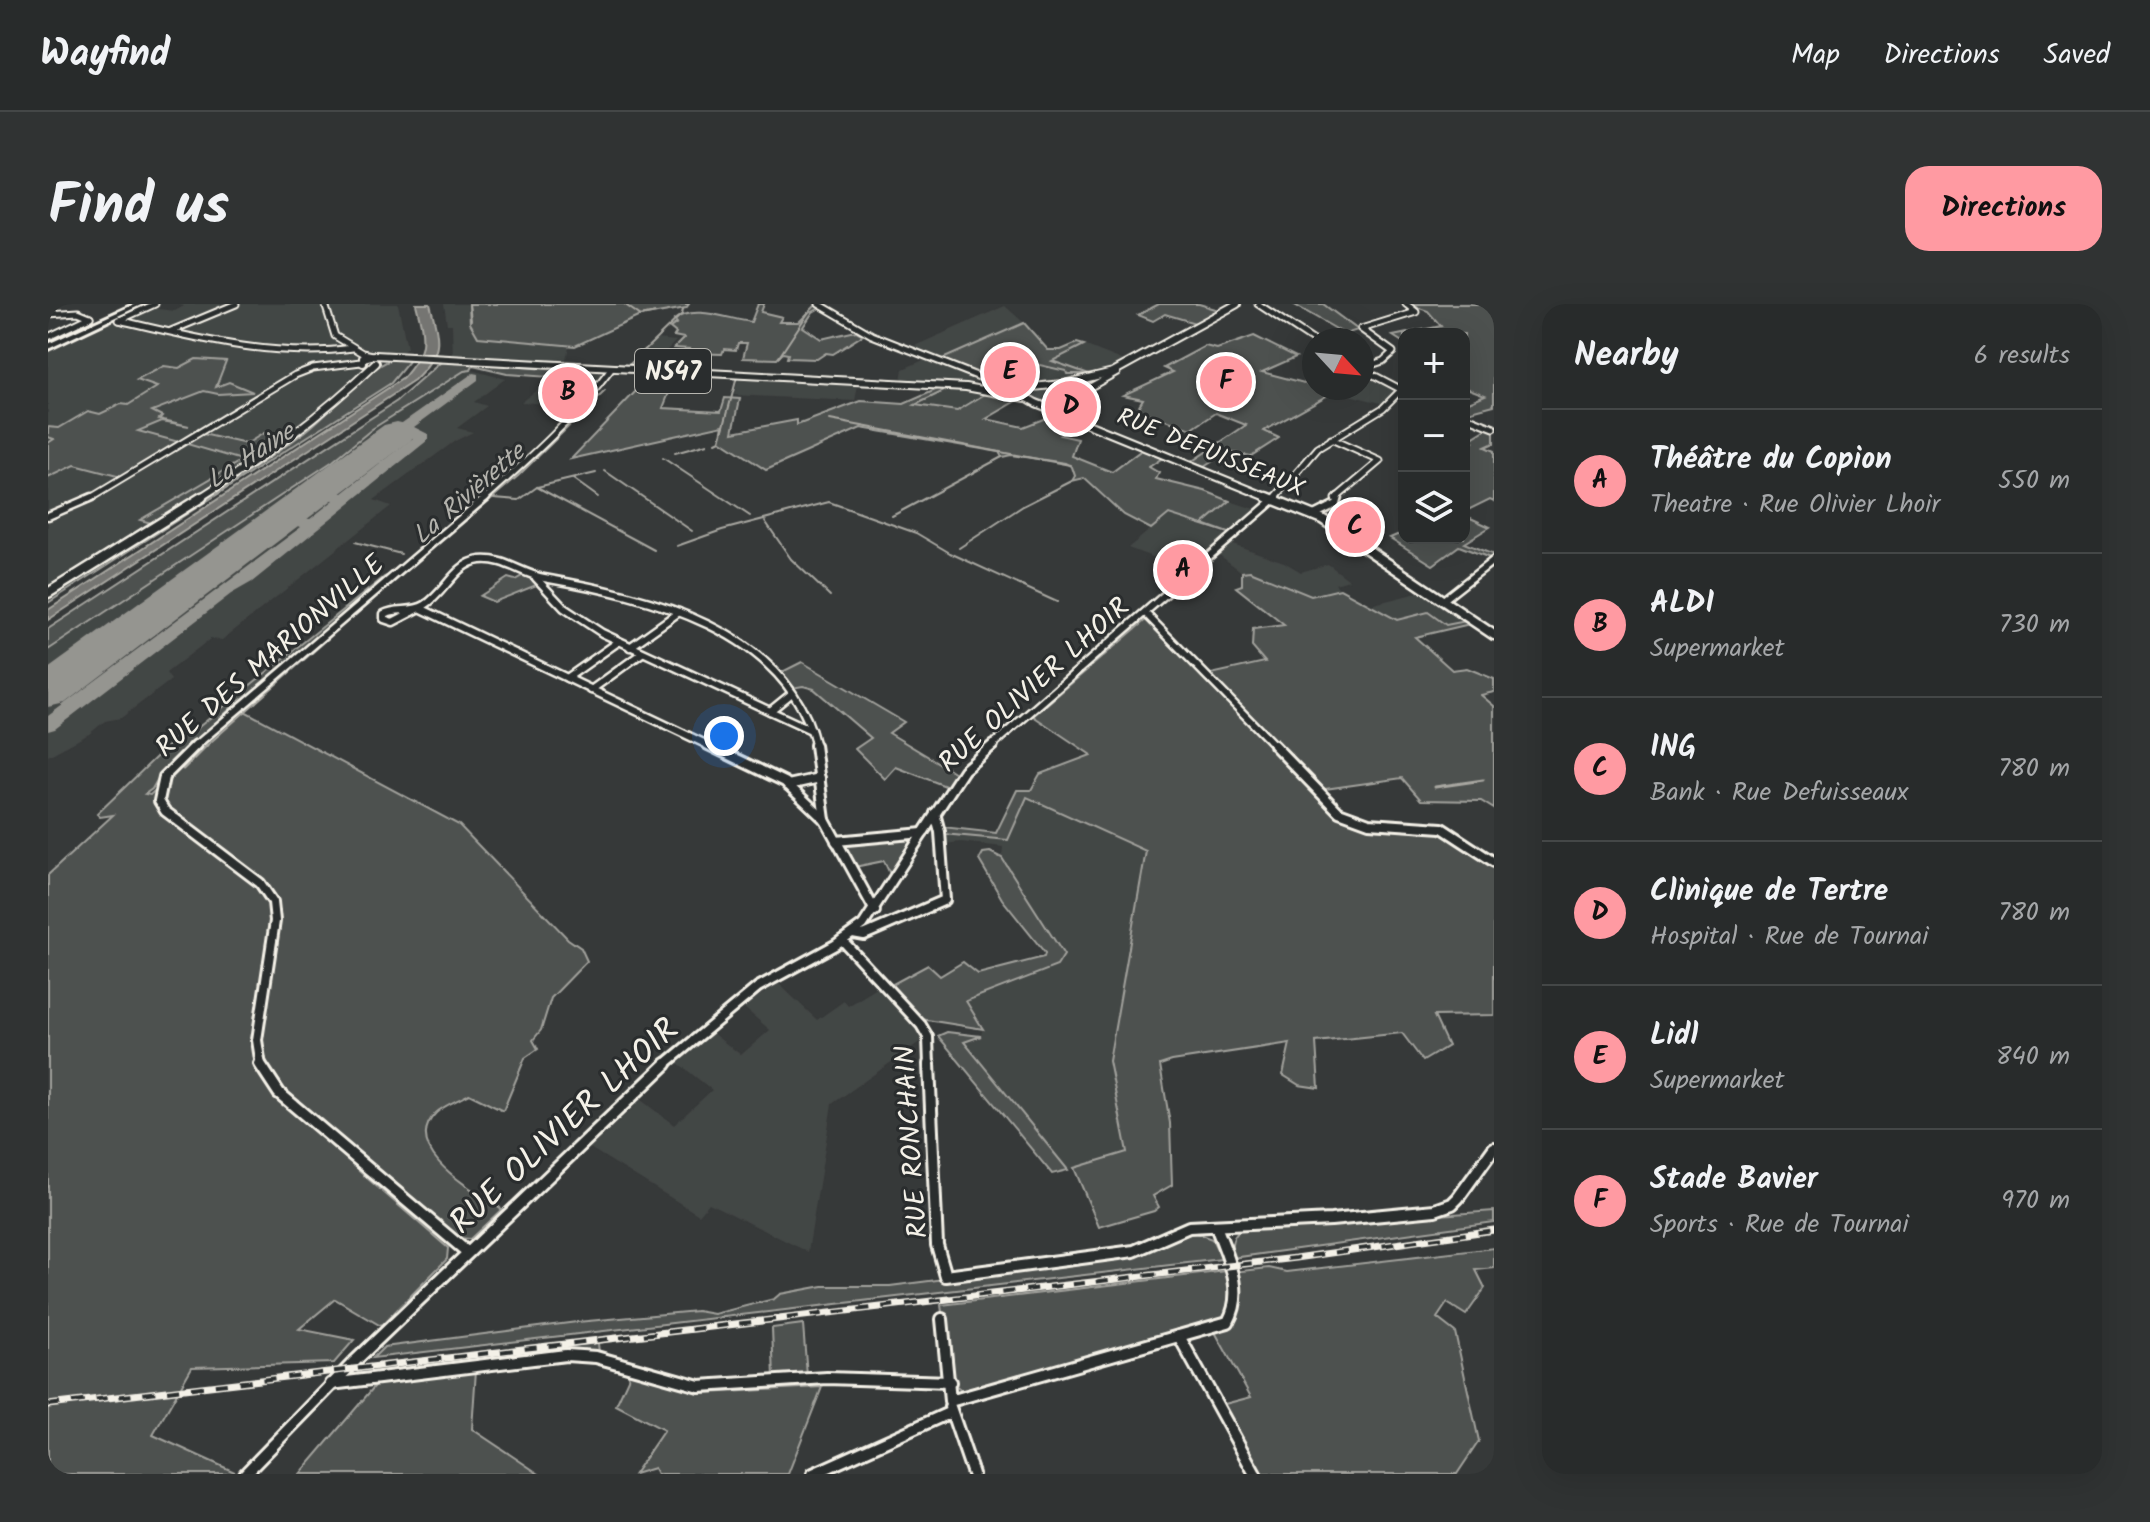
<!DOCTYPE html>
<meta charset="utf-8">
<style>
:root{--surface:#282b2b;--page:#303333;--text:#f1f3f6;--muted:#a5a7a9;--line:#444747;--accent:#ff9aa2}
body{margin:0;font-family:Kalam,sans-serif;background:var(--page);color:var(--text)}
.controls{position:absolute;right:24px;top:24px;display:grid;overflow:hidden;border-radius:16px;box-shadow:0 8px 32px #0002}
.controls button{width:72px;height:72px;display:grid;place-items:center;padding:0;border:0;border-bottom:2px solid var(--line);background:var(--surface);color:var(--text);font:40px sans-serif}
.compass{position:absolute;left:1254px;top:24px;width:72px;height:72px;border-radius:50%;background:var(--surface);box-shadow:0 8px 32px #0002;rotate:116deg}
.you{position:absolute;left:676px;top:432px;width:28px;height:28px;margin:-20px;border:6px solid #fff;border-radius:50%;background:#1a73e8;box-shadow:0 0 0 12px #1a73e833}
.badge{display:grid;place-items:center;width:52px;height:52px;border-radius:50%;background:var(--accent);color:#111;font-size:26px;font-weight:700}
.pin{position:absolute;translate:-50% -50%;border:4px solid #fff;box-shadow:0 2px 8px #0006}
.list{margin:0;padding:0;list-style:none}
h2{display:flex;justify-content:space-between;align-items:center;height:104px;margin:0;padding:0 32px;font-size:34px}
h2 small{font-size:26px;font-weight:400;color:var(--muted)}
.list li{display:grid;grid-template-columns:52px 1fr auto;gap:24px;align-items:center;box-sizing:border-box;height:144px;padding:0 32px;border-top:2px solid var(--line)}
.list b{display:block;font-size:30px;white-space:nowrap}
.list p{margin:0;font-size:26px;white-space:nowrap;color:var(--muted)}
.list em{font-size:26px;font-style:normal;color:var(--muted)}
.icon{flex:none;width:44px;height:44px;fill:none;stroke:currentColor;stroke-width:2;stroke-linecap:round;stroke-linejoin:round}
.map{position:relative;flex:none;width:1446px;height:1170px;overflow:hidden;border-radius:24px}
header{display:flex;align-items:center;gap:48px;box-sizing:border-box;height:112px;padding:0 40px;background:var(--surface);border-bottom:2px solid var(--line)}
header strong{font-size:38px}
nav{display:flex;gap:44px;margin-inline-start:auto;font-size:28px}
.intro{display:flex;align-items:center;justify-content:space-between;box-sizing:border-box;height:192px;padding:0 48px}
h1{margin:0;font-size:56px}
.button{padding:20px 36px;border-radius:24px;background:var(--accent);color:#111;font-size:28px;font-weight:700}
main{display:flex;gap:48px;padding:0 48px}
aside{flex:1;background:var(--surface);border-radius:24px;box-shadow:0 8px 32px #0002}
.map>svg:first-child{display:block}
.built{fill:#434645}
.green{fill:#4e514f;stroke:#a1a19c;stroke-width:2}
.water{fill:#757572;stroke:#a8a7a1;stroke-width:2}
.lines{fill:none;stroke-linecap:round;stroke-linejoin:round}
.stream-far1{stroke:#a8a7a1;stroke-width:2}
.stream{stroke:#a8a7a1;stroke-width:3}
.taxiway{fill:#959590;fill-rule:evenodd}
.runway{fill:#959590;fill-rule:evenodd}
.minor-far3-casing{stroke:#f4f1e8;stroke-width:9}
.minor-far2-casing{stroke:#f4f1e8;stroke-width:11}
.minor-far1-casing{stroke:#f4f1e8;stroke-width:14}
.minor-casing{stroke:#f4f1e8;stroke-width:16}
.major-far1-casing{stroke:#f4f1e8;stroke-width:10}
.major-casing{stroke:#f4f1e8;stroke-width:13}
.highway-casing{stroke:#f4f1e8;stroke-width:6}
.minor-far3{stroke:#2a2d2e;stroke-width:5}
.minor-far2{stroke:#2a2d2e;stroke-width:6}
.minor-far1{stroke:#2a2d2e;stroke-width:8}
.minor{stroke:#2a2d2e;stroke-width:10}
.major-far1{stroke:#2a2d2e;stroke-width:6}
.major{stroke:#2a2d2e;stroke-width:8}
.highway{fill:#2a2d2e;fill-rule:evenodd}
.rail-casing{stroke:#f4f1e8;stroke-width:7}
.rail{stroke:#2a2d2e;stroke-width:4;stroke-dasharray:12;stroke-linecap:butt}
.labels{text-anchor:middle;stroke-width:6;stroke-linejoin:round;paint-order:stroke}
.far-street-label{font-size:24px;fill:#f4f1e8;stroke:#2a2d2e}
.shield{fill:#2a2d2e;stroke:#b7b6b0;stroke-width:2}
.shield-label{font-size:26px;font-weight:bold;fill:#f4f1e8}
.far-water-label{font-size:26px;font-style:italic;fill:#b4b3ad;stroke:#2a2d2e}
.street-label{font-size:28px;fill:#f4f1e8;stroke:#2a2d2e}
.near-street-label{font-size:34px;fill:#f4f1e8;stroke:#2a2d2e}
</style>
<header>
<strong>Wayfind</strong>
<nav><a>Map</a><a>Directions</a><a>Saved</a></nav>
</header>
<div class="intro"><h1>Find us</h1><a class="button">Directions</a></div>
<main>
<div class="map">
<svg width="1446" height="1170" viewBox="0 0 1446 1170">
<rect width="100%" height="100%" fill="#363939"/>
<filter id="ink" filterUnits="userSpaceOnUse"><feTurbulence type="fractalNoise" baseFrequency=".0125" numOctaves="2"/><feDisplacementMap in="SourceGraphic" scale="16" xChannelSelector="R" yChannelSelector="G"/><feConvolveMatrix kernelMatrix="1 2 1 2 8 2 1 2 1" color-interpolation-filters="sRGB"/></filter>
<g filter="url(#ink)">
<g class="built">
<path d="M130,0H350L359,44L352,49L306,46L312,53L308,56L314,62L312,71L282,99L219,148L0,286V48L88,6L102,4L127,7L136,2Z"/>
<path d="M396,0H421L423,16L448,35L522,39L517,59L405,54L404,20H399Z"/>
<path d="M957,2L976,19L892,56L862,44Z"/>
<path d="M608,35L628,37L617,48L609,63L582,61Z"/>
<path d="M1036,41L1079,58L1036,73L1003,78L949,79L928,71L957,53L1002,57Z"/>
<path d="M878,55L930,76L931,78L853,77L855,65Z"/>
<path d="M518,64L553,66L558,69L533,103L473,98Z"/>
<path d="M423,66L457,75L426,98L439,102L409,124L425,128L407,137L326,196L343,202L174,336L162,335L118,369L123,376L73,414L57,417L41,430L0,452V346L285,157L324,125L416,67Z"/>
<path d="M691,73L810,79V81L807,97L686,91Z"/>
<path d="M1328,73L1351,86L1337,100L1293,89L1314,84V79Z"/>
<path d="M902,84L943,88L909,107L865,101Z"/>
<path d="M1182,197L1209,206L1182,230L1154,220Z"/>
<path d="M1121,210L1181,232L1142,267L1080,244Z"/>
<path d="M1182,239L1236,258L1253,268L1280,260L1301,276L1287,280L1292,285L1263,292L1215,272L1194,268L1170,250Z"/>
<path d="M1377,287L1421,317L1398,321L1380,308L1349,316L1322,301Z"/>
<path d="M979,493L1098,547L1061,756L1079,848L1020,866L915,738L933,732L935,722L918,697L1009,662L1016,651L954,554L955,543L913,538L896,540L895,530L960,536Z"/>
<path d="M730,679L769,716L796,697L800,702L829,684L871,727L873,737L784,800L760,948L661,899L651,911L542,844L593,796L626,821L664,786L630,759L664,729L693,751L722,726L695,703Z"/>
</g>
<g class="green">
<path d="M421,0H641L638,4L592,12L527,42L430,33L422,19Z"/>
<path d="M710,0H716L713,8L734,13L731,18H751L768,1L772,4L765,8L755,23L773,35L808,27L815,31L785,50L778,49L769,55L739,54L740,50L735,49L729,55L695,54L699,39H690L688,46L676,45L674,50L640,49L641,45L626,44L636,34L626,32L628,29L622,24L629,19L626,16C645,0 680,15 703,18Z"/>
<path d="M1111,0H1151L1171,6L1147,19L1117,10L1105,17L1090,11Z"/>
<path d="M1245,0H1275L1310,26L1297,30Z"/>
<path d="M1360,0H1431L1446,5V101L1416,109V100L1437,91L1416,83V30H1356V39L1345,32L1393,22L1380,7Z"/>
<path d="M976,19L1000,46H1013L1029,39L1036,41L1004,57L1041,70H1019L1018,67L957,53L928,71L892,56Z"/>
<path d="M1206,32L1248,53L1214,68L1287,87L1216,127L1231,134L1203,152L1179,148L1156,163L1143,158L1198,121L1168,109L1144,125L1088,106L1095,95L1075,91L1125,68L1116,64L1157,42L1169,45Z"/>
<path d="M148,55L178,57L168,83L181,78L205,88L170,90L156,87L104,107L114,112L111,115L141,122L114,117L90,127L131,138L73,173L27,161L0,174V139L6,135L0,133V123L11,124L40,107L52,110L73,100L80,101L109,83L89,76L116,62L131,64Z"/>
<path d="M343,56H362L343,79L0,299V292C85,239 174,190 254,130C278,113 321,62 343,56Z"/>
<path d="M399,57L511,66L501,73L459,70L425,62L423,66L416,67L324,125L285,157L0,346V325L349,97L392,59Z"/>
<path d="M612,68L629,69L615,104L673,107L677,94L692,95L685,128L749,116V121L813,97L856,100L892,84H902L867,101L909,107L942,87L972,95L938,115L975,123L1008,110L1029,118L1012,131L1030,135L1024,152L1064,168L1095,145L1116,153L1101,163L1111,169L1108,175L1157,187L1182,197L1155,220L1180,229L1121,210L1103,225L1076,211L1036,174L1024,177L1027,172L1024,163L1017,159L963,151L954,153L951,148L813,124L718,166L672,136L675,121L523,155L589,86H604Z"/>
<path d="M1053,75L1005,100L972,90L971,86L1005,84Z"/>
<path d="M1440,124L1446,126V139L1437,143L1446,147V197L1442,195L1416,208V144L1425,138L1421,136Z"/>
<path d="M216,129L231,133L214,144L219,148L107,220L92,216L194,156L139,140L155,130L198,140Z"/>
<path d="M1416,211L1442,223L1416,239L1446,251L1442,254L1411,242L1385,261L1342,234L1356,228V234H1416Z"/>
<path d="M1202,267L1263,292L1292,285L1349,316L1380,308L1398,321L1418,317L1422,320L1367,333L1404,366L1419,364L1446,375V388L1433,391L1446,402V505L1433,497L1373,496L1354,474L1270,486L1297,512L1399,529L1446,560V711L1386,712L1400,742L1375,757L1354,729L1268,738L1271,784L1251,781L1235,771L1242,739L1124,757L1112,761L1122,819L1124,881L1105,892L1111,903L1106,907L1051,923L1026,864L1079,848L1061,757L1098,547L979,493L960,536L895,530V523L948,529L969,486H983L992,470L1043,451L985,412L1100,314L1159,371L1217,358L1204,343L1205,325L1236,321L1188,283L1194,281V268Z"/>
<path d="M346,269L182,405L112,471L104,485L97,490L102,491L193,405L411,521L520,635L533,644L539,657L503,694L493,726L485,736L490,745L477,754L455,807L421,790C411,796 396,801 388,809C350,847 429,888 454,905L422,935L411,934L318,857L311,867L400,944L399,955L333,1022L287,995L251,1025L306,1036L286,1059L144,1063L105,1131L191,1170H0V571L65,511L52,513L49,510L129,433L142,430L336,273Z"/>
<path d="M476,271L491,280L446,298L432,292L460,274L467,276Z"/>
<path d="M754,358L856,418L841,429L909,470L900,483L848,463L837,475L807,445L823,434L766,385L755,382L744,384L732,369Z"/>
<path d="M865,534L842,570L836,557L806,563L794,539Z"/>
<path d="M942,548L954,554L1016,651L1009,662L918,697L935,725L873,715L841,682L880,661L892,672L915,658L930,670L996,653L997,649L954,595L931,556L935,549Z"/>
<path d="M899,728L933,732L916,738L1020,866L1004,870L890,732Z"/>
<path d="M1446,907V918L1184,954C1183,942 1183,931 1195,925Z"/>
<path d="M1145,928L1164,935L1174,955L325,1054L336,1043L529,1018L649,1007L666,1010L726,995L732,990L775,982H842L1091,950Z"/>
<path d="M1446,944V964L1428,966L1437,984L1418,1011L1399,999L1389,1014L1407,1028L1431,1137L1409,1170H1210L1173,1101L1203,1093L1167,1028C1200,1016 1194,997 1185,968L1221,964L1239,968Z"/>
<path d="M1178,967L1185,990L1177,1014L917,1089L904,1080L893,1001Z"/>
<path d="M755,1020L759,1072L726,1074L724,1024Z"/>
<path d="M550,1039L551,1049L305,1073L314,1065Z"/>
<path d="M428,1066L424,1125L491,1170H252L331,1077Z"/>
<path d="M581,1067L655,1089L774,1083L740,1170H609L606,1164L586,1170L616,1126L568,1101L580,1075Z"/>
</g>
<path class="water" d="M368,0H382C392,38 396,48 366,77L0,316V306L354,75C380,47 377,35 368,0Z"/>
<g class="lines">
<g class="stream-far1">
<path d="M421,0L423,16"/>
<path d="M576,0L593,12L608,9"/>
<path d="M731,53L760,9"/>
<path d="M580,62L634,10L635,5"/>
<path d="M782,116L1022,161"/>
<path d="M668,138L672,136L689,73"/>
<path d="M627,149L659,140"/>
<path d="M615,154L702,212"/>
<path d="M557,167L644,227"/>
<path d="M525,175L550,193"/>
<path d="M489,183L606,246"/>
<path d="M446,194L471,196L489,183L548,169"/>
<path d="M844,212L954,153"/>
<path d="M717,217L743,255L782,292"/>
<path d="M307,238L353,250"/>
<path d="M629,242L674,226L781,198L868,229L902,249L1009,298"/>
<path d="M911,244L975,202L1024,177"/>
<path d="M304,314L470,172L557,87"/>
<path d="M157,443L299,318"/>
</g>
<g class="stream">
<path d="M135,465L159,441"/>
<path d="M1387,483L1435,476"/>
</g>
<path class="taxiway" d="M425,69L430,70V76L366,123L380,130V136L204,278L183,290L7,425L0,427V412L253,223L229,217V211L262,215L286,196L265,191V185L295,189L365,134L344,132V126Z"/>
<path class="runway" d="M349,118L362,121L368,129L362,137L17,399L0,403V365L336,121Z"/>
<defs>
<g id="minor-far3">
<path d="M277,0L287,32L315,49L325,51"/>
<path d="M771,0L824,31L949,80"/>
<path d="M1210,0L1266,37"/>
<path d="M0,10L30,8L42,13"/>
<path d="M71,16C147,34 227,55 305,44"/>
<path d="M72,16L107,0"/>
<path d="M123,27L188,0"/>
<path d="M0,33L42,13"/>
<path d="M1314,64L1335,57L1345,48L1313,25L1368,8L1358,0"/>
<path d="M1314,65L1356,87"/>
<path d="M1003,105L1069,68"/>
<path d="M1416,112L1446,124"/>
<path d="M1283,135L1332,157L1287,195"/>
<path d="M41,195L247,71L265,64L313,58"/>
<path d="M436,195C483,153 527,114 564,64"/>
<path d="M1226,195L1270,144L1335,104L1353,86"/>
</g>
<g id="minor-far2">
<path d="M1266,211L1288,200L1290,193"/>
<path d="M0,212L44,193"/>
<path d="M488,274L516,304L554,329L763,426"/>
<path d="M1395,296L1446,256"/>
<path d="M1098,310L1228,443"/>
<path d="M582,343L631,308"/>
<path d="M519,374L570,338"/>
<path d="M543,386L594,349"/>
<path d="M722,407L743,390"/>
<path d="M146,443L438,193"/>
<path d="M664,443L372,304L345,318L336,315V310C349,303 364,309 377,301C397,289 407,259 432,256C455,253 474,270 496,274C598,292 741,324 768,443"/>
<path d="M942,443L1229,193"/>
</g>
<g id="minor-far1">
<path d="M148,441L116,473L111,497L117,507L212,579L225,598L227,617L209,736L213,762"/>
<path d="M660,441L737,478L777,516"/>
<path d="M767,441L777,516"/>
<path d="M1226,441L1291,508L1321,519L1394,524L1446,558"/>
<path d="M740,481L772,474"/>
<path d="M777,516L827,607"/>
<path d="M788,537L875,529"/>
<path d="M805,629L816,631L897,596L892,528L887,509"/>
<path d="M794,636L873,721L880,733L881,762"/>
<path d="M615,762L710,683L787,641L815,621L916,466L945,441"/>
</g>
<g id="minor">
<path d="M212,760L231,789L419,948"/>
<path d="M881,760L889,941L898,972L1086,947L1141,923L1283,916L1387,906L1404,900L1410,894L1446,844"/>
<path d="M894,1015L902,1097L1180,1018C1198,986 1179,953 1168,922"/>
<path d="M1131,1032L1207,1170"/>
<path d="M283,1080L518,1051L548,1053L651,1082L779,1074L902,1078"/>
<path d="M902,1103L925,1170"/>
<path d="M197,1170L307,1057L618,760"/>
<path d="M765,1170L903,1108"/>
</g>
<g id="major-far1">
<path d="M315,59V54L327,51L918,83L978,94"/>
<path d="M936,84L958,81L988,99L1224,195"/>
<path d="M964,85L1015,80L1065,68L1189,0"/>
<path d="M150,195C216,153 272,113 328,59"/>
</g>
<g id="major">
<path d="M1219,193L1274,215L1446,331"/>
<path d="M0,289L154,193"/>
</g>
<path id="highway" d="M87,0H95L0,45V40Z"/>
</defs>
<use href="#minor-far3" class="minor-far3-casing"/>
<use href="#minor-far2" class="minor-far2-casing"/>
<use href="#minor-far1" class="minor-far1-casing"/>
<use href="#minor" class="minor-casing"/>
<use href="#major-far1" class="major-far1-casing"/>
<use href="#major" class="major-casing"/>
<use href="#highway" class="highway-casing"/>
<use href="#minor-far3" class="minor-far3"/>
<use href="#minor-far2" class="minor-far2"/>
<use href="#minor-far1" class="minor-far1"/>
<use href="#minor" class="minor"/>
<use href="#major-far1" class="major-far1"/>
<use href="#major" class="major"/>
<use href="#highway" class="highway"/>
<defs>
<path id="rail" d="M0,1101L1248,954L1446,926"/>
</defs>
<use href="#rail" class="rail-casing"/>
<use href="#rail" class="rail"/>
</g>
</g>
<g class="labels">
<g class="far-street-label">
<text transform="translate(1163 148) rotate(22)" y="8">RUE DEFUISSEAUX</text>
</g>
<rect class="shield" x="587" y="45" width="76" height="44" rx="6"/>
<g class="shield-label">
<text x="625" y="76">N547</text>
</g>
<g class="far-water-label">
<text transform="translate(202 151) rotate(-33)" y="9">La Haine</text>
<text transform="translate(420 189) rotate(-41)" y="9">La Rivièrette</text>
</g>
<g class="street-label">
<text transform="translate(221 351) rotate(-41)" y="10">RUE DES MARIONVILLE</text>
<text transform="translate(985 380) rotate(-42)" y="10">RUE OLIVIER LHOIR</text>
<text transform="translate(862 838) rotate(-94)" y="10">RUE RONCHAIN</text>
</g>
<g class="near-street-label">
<text transform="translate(515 821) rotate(-43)" y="12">RUE OLIVIER LHOIR</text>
</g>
</g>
</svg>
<div class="controls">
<button>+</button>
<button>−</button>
<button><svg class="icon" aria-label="layers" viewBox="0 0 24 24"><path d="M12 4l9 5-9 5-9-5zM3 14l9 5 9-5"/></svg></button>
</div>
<svg class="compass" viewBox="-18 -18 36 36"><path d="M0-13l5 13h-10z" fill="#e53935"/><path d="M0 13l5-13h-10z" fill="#a5a7a9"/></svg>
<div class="you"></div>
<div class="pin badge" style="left:1135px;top:266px">A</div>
<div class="pin badge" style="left:520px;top:89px">B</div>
<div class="pin badge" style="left:1307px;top:223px">C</div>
<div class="pin badge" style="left:1023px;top:103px">D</div>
<div class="pin badge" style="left:962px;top:68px">E</div>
<div class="pin badge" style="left:1178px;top:78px">F</div>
</div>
<aside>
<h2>Nearby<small>6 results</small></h2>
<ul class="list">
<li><span class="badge">A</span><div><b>Théâtre du Copion</b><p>Theatre · Rue Olivier Lhoir</p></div><em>550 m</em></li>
<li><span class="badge">B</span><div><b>ALDI</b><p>Supermarket</p></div><em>730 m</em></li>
<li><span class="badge">C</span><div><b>ING</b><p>Bank · Rue Defuisseaux</p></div><em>780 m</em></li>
<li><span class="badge">D</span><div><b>Clinique de Tertre</b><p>Hospital · Rue de Tournai</p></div><em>780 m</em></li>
<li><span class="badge">E</span><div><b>Lidl</b><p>Supermarket</p></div><em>840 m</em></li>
<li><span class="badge">F</span><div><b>Stade Bavier</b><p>Sports · Rue de Tournai</p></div><em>970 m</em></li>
</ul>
</aside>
</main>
